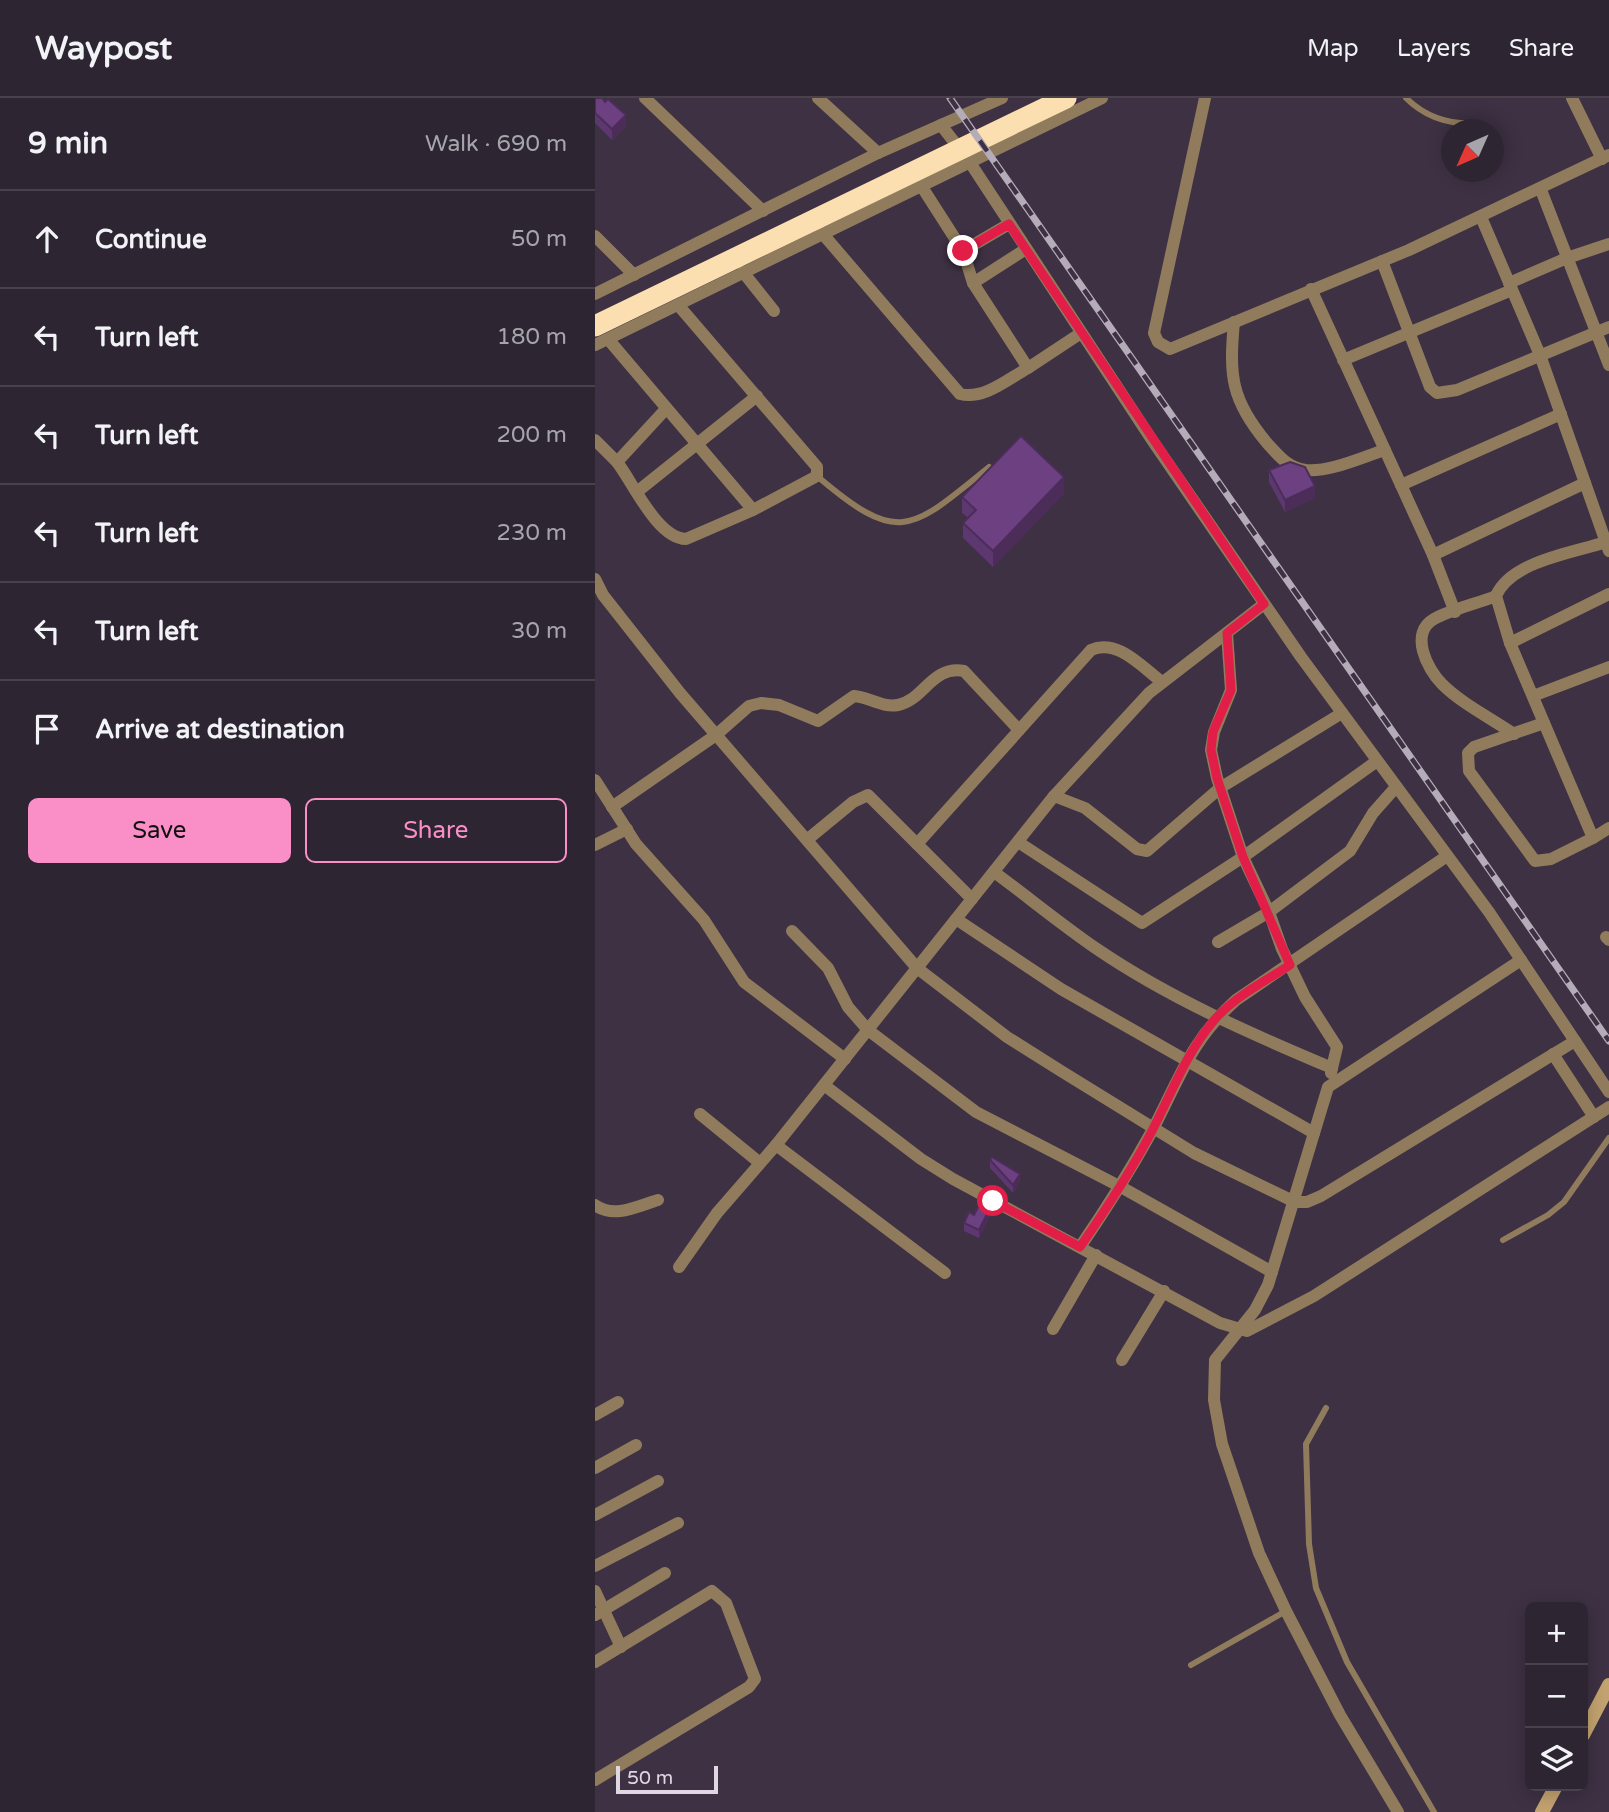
<!DOCTYPE html>
<meta charset="utf-8">
<style>
:root{--surface:#2e2532;--page:#362d3a;--text:#f1f3f6;--muted:#a7a5ac;--line:#49424d;--accent:#fa8fc8}
body{margin:0;font-family:"Varela Round",sans-serif;background:var(--page);color:var(--text)}
.controls{position:absolute;right:21px;bottom:21px;display:grid;overflow:hidden;border-radius:10px;box-shadow:0 4px 18px #0003}
.controls button{width:63px;height:63px;display:grid;place-items:center;padding:0;border:0;border-bottom:2px solid var(--line);background:var(--surface);color:var(--text);font:35px sans-serif}
.compass{position:absolute;left:846px;top:21px;width:63px;height:63px;border-radius:50%;background:var(--surface);box-shadow:0 4px 18px #0003;rotate:225deg}
.scale{position:absolute;left:21px;bottom:18px;width:102px;box-sizing:border-box;padding-left:7px;border:4px solid #dfd8e3;border-top:0;font-size:19px;line-height:24px;white-space:nowrap;color:#dfd8e3;-webkit-text-stroke:5px #3d3143;paint-order:stroke}
.stop{position:absolute;width:21px;height:21px;margin:-16px;border:5px solid #e11d48;border-radius:50%;background:#fff}
.stop.end{background:#e11d48;border-color:#fff;box-shadow:0 2px 7px #0008}
.list{margin:0;padding:0;list-style:none}
h2{display:flex;justify-content:space-between;align-items:center;height:91px;margin:0;padding:0 28px;font-size:30px}
h2 small{font-size:23px;font-weight:400;color:var(--muted)}
.list li{display:grid;grid-template-columns:46px 1fr auto;gap:21px;align-items:center;box-sizing:border-box;height:98px;padding:0 28px;border-top:2px solid var(--line)}
.list b{display:block;font-size:26px;white-space:nowrap}
.list em{font-size:23px;font-style:normal;color:var(--muted)}
.actions{display:flex;gap:14px;padding:21px 28px}
.actions a{flex:1;padding:16px 0;border:2px solid var(--accent);border-radius:10px;text-align:center;font-size:24px;color:var(--accent)}
.actions .main{background:var(--accent);color:#111}
.icon{flex:none;width:38px;height:38px;fill:none;stroke:currentColor;stroke-width:2;stroke-linecap:round;stroke-linejoin:round}
.map{position:relative;flex:none;width:1014px;height:1714px;overflow:hidden}
header{display:flex;align-items:center;gap:42px;box-sizing:border-box;height:98px;padding:0 35px;background:var(--surface);border-bottom:2px solid var(--line)}
header strong{font-size:33px}
nav{display:flex;gap:38px;margin-inline-start:auto;font-size:24px}
main{display:flex}
aside{flex:1;background:var(--surface)}
.map>svg:first-child{display:block}
.lines{fill:none;stroke-linecap:round;stroke-linejoin:round}
.lane{stroke:#907c5c;stroke-width:6}
.street{stroke:#907c5c;stroke-width:12}
.secondary{stroke:#c2a26f;stroke-width:14}
.highway{stroke:#fcdfb0;stroke-width:21}
.rail-casing{stroke:#b4acb8;stroke-width:7}
.rail{stroke:#3d3143;stroke-width:4.5;stroke-dasharray:13;stroke-linecap:butt}
.wall{fill:#5d376f}
.shaded-wall{fill:#4c2d5a}
.building{fill:#6c4081;stroke:#4c2d5a;stroke-width:2}
.route{stroke:#e11d48;stroke-width:9}
</style>
<header>
<strong>Waypost</strong>
<nav><a>Map</a><a>Layers</a><a>Share</a></nav>
</header>
<main>
<aside>
<h2>9 min<small>Walk · 690 m</small></h2>
<ul class="list">
<li><svg class="icon" aria-label="ahead" viewBox="0 0 24 24"><path d="M12 20V5M6 11l6-6 6 6"/></svg><div><b>Continue</b></div><em>50 m</em></li>
<li><svg class="icon" aria-label="left" viewBox="0 0 24 24"><path d="M17 20v-9H6M10 6l-5 5 5 5"/></svg><div><b>Turn left</b></div><em>180 m</em></li>
<li><svg class="icon" aria-label="left" viewBox="0 0 24 24"><path d="M17 20v-9H6M10 6l-5 5 5 5"/></svg><div><b>Turn left</b></div><em>200 m</em></li>
<li><svg class="icon" aria-label="left" viewBox="0 0 24 24"><path d="M17 20v-9H6M10 6l-5 5 5 5"/></svg><div><b>Turn left</b></div><em>230 m</em></li>
<li><svg class="icon" aria-label="left" viewBox="0 0 24 24"><path d="M17 20v-9H6M10 6l-5 5 5 5"/></svg><div><b>Turn left</b></div><em>30 m</em></li>
<li><svg class="icon" aria-label="arrive" viewBox="0 0 24 24"><path d="M6 21V4h12l-3 4 3 4H6"/></svg><div><b>Arrive at destination</b></div></li>
</ul>
<div class="actions"><a class="main">Save</a><a>Share</a></div>
</aside>
<div class="map">
<svg width="1014" height="1714" viewBox="0 0 1014 1714">
<rect width="100%" height="100%" fill="#3d3143"/>
<g class="lines">
<g class="lane">
<path d="M811,0C831,20 856,27 883,25"/>
<path d="M222,378C305,449 316,432 394,369"/>
<path d="M908,1142L953,1117L969,1104L1014,1040"/>
<path d="M731,1310L711,1346L714,1446L721,1490L752,1564L839,1714"/>
<path d="M596,1567L691,1513"/>
</g>
<g class="street">
<path d="M50,0L168,113"/>
<path d="M223,0L283,55"/>
<path d="M610,0L559,235L563,244L575,251L814,152L1014,57"/>
<path d="M977,0L1007,61"/>
<path d="M346,27L407,0"/>
<path d="M327,89L368,153L378,185L433,270L486,235"/>
<path d="M946,92L1014,267"/>
<path d="M886,119L945,257L1014,453"/>
<path d="M227,135L365,296C389,302 413,281 433,270"/>
<path d="M0,138L39,177"/>
<path d="M368,153L414,126"/>
<path d="M787,163L835,289L842,295L862,292L1014,229"/>
<path d="M148,174L179,213"/>
<path d="M378,185L431,151"/>
<path d="M914,185L972,160L1014,146"/>
<path d="M716,191L806,387L966,316"/>
<path d="M0,196L283,55L346,27L374,63L557,342L706,559L894,814L1014,994"/>
<path d="M639,224C634,278 636,302 672,345C684,358 693,370 711,372C736,374 767,359 790,352"/>
<path d="M13,241L158,412"/>
<path d="M0,247L507,0"/>
<path d="M748,262L917,192"/>
<path d="M0,342L22,364L70,312"/>
<path d="M22,364C39,386 62,440 91,441L158,412L222,378V369L84,208"/>
<path d="M806,387L838,457L990,385"/>
<path d="M43,393L162,298"/>
<path d="M1011,444C978,455 916,463 901,498L915,545L998,740L1014,730"/>
<path d="M838,457L860,514"/>
<path d="M0,481L8,497L85,595L322,870L412,939L466,973L599,1055L700,1104H712L726,1098L980,943"/>
<path d="M901,498C881,506 857,511 839,521C814,535 832,571 847,586C867,606 896,620 919,636"/>
<path d="M632,535L636,592L619,634L616,652L622,680L648,759L674,814L687,851L710,899L742,949L737,970"/>
<path d="M915,545L1014,496"/>
<path d="M938,598L1014,569"/>
<path d="M949,625L879,649L873,655L874,673L940,763L956,761L998,740"/>
<path d="M0,682L41,746L109,822L149,884L250,961"/>
<path d="M459,698L490,710L542,751L552,753L625,690L747,615"/>
<path d="M17,709L121,637L154,608L166,605L184,607L223,623L259,598C274,599 287,610 303,607C329,602 337,567 369,573L424,632"/>
<path d="M213,741L258,704L273,697L377,801"/>
<path d="M423,744L547,825L648,759L782,663"/>
<path d="M322,746L496,552C522,540 547,569 567,584"/>
<path d="M0,747L32,731"/>
<path d="M399,774C433,799 467,827 502,851C574,900 656,936 737,970L736,975"/>
<path d="M361,821L466,891L719,1035"/>
<path d="M197,833L233,870L253,909L273,932L381,1014L526,1089L677,1174"/>
<path d="M1011,839L1014,842"/>
<path d="M623,844L674,814L755,753L778,715L801,689"/>
<path d="M958,956L999,1019"/>
<path d="M229,987L326,1061L358,1081L625,1225L652,1233L719,1198L1014,1009"/>
<path d="M105,1016L165,1065"/>
<path d="M0,1107C19,1121 43,1108 63,1102"/>
<path d="M485,1149C511,1111 535,1073 557,1033C584,982 595,943 641,902L852,758"/>
<path d="M84,1169L122,1115L181,1047"/>
<path d="M350,1175L181,1047L459,698L554,595L669,506"/>
<path d="M458,1231L501,1157"/>
<path d="M527,1262L569,1193"/>
<path d="M0,1317L23,1304"/>
<path d="M0,1370L41,1347"/>
<path d="M0,1417L63,1383"/>
<path d="M0,1468L83,1425"/>
<path d="M0,1493L26,1549"/>
<path d="M0,1517L70,1475"/>
<path d="M0,1564L117,1493L131,1505L160,1581L154,1589L0,1682"/>
<path d="M803,1714L745,1617L691,1513L664,1455L627,1346L619,1302L620,1262L660,1212L673,1187L733,989L926,862"/>
</g>
<g class="secondary">
<path d="M988,1637L1014,1587"/>
<path d="M947,1714L961,1688"/>
</g>
<path class="highway" d="M0,228L471,0"/>
<defs>
<path id="rail" d="M355,0L1014,943"/>
</defs>
<use href="#rail" class="rail-casing"/>
<use href="#rail" class="rail"/>
</g>
<g class="wall">
<path d="M0,0L31,28L17,42L0,25Z"/>
<path d="M674,372L720,400L690,414L674,384Z"/>
<path d="M469,395L398,469L368,440V425L373,420L367,415V399Z"/>
<path d="M395,1062L425,1084L418,1095L395,1070Z"/>
<path d="M396,1116L384,1140L369,1133V1125L379,1117Z"/>
</g>
<g class="shaded-wall">
<path d="M31,17V28L17,42V31Z"/>
<path d="M469,379V395L398,469V453Z"/>
<path d="M720,388V400L690,414V402Z"/>
<path d="M425,1076V1084L418,1095V1087Z"/>
<path d="M396,1108V1116L384,1140V1132Z"/>
</g>
<g class="building">
<path d="M0,0H7L10,4L13,1L31,17L17,31L0,15Z"/>
<path d="M426,338L469,379L398,453L368,425L381,412L367,399Z"/>
<path d="M695,364L710,369L720,388L690,402L674,372Z"/>
<path d="M397,1059L425,1076L418,1087L395,1062Z"/>
<path d="M386,1103L396,1108L384,1132L369,1125L374,1114L379,1117Z"/>
</g>
<g class="lines">
<path class="route" d="M368,153L414,126L669,506L632,535L636,592L618,634L616,652L622,680L648,759L695,867C670,883 641,898 621,920C592,953 578,992 558,1031C537,1072 512,1110 485,1149L398,1103"/>
</g>
</svg>
<div class="controls">
<button>+</button>
<button>−</button>
<button><svg class="icon" aria-label="layers" viewBox="0 0 24 24"><path d="M12 4l9 5-9 5-9-5zM3 14l9 5 9-5"/></svg></button>
</div>
<svg class="compass" viewBox="-18 -18 36 36"><path d="M0-13l5 13h-10z" fill="#e53935"/><path d="M0 13l5-13h-10z" fill="#a7a5ac"/></svg>
<div class="scale">50 m</div>
<div class="stop" style="left:398px;top:1103px"></div>
<div class="stop end" style="left:368px;top:153px"></div>
</div>
</main>
